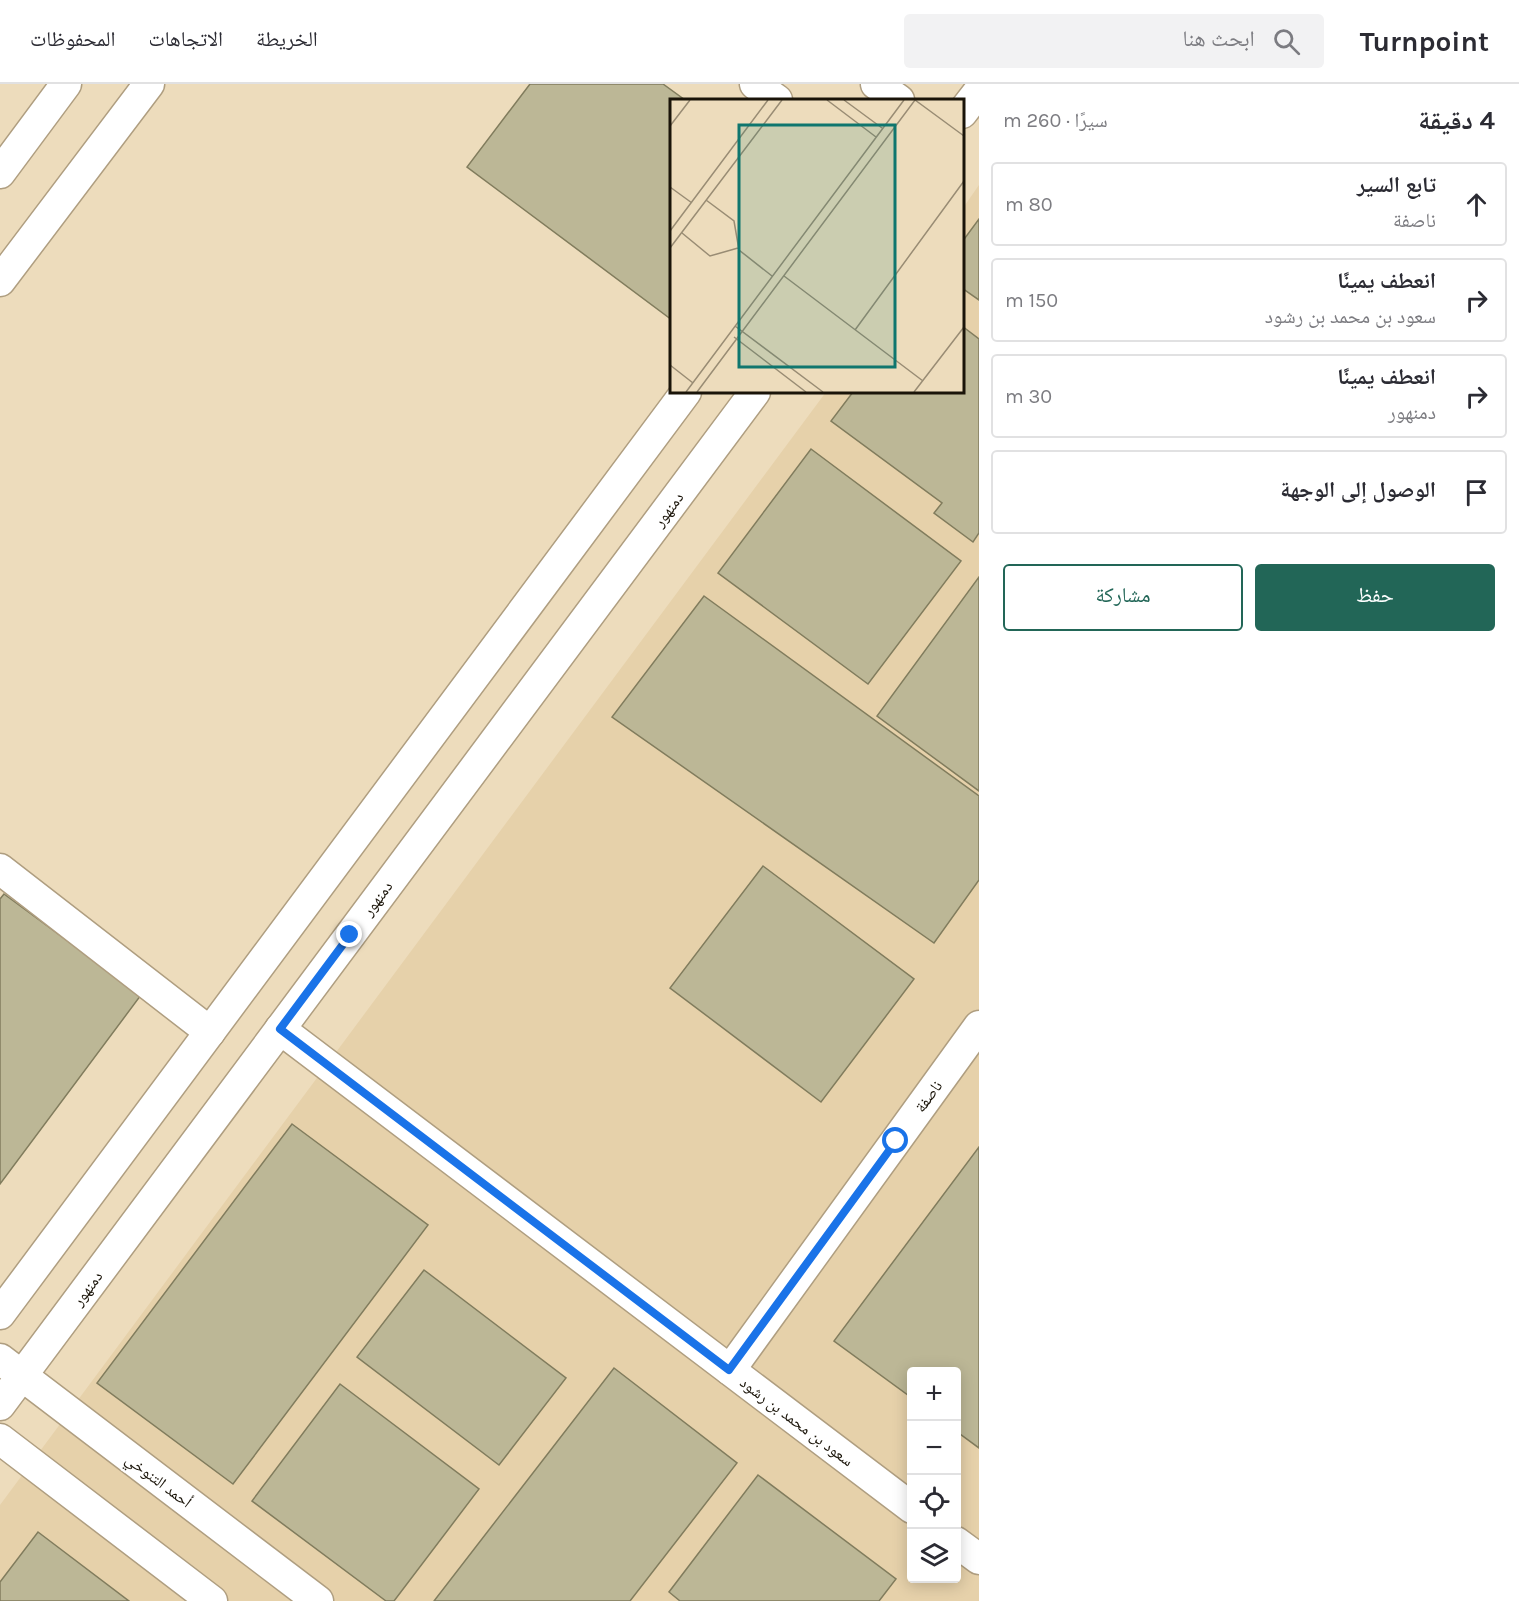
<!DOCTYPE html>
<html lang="ar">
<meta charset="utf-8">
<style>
:root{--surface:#fff;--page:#f2f2f3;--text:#2b2b33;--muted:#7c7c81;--line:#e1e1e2;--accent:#226657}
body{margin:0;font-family:Karla,"Noto Naskh Arabic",sans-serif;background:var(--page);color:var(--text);direction:rtl}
.controls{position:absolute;right:18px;bottom:18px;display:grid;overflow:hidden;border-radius:6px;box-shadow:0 3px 15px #0003}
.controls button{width:54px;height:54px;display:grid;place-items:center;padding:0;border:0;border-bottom:2px solid var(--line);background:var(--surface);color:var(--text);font:30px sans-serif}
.stop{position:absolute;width:18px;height:18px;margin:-14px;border:4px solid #1a73e8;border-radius:50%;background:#fff}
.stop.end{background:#1a73e8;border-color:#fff;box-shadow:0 2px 6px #0008}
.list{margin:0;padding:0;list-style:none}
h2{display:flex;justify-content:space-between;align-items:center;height:78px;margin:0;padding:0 24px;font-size:26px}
h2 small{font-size:20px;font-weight:400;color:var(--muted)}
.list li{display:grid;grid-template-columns:39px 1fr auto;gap:18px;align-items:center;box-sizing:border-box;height:84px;margin:0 12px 12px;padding:0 12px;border:2px solid var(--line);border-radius:6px}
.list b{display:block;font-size:22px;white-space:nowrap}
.list p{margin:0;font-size:20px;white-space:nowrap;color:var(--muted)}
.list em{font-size:20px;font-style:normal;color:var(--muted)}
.actions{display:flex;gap:12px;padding:18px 24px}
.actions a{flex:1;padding:14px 0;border:2px solid var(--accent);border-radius:6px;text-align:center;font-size:21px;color:var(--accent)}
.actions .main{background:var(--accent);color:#fff}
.icon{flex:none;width:33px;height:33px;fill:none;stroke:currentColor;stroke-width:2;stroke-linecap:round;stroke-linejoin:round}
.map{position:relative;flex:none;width:979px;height:1517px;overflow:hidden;direction:ltr}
header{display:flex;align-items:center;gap:36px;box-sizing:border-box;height:84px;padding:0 30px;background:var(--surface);border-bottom:2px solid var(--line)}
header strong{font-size:28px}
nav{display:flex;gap:33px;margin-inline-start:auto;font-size:21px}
.search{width:420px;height:54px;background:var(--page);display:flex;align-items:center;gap:15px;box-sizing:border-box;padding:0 21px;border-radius:6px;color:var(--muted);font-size:22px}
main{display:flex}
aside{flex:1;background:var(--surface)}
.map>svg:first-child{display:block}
.built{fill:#e6d1aa;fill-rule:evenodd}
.building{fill:#bcb796;stroke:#817c5d;stroke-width:1.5}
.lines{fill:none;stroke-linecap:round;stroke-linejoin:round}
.minor-casing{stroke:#af9e80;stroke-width:33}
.minor{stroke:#fff;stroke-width:30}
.route{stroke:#1a73e8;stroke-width:8}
.labels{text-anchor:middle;stroke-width:4.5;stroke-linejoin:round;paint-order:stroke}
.street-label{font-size:16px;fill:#1a1409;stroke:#fff}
.inset-road{fill:none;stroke:#998c74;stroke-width:1.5}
.view{fill:#0f766e;fill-opacity:0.15;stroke:#0f766e;stroke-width:3}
.inset-edge{fill:none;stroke:#1a1409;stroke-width:3}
</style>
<header>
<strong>Turnpoint</strong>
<div class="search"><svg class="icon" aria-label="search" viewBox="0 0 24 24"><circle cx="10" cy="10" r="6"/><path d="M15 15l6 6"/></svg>ابحث هنا</div>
<nav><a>الخريطة</a><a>الاتجاهات</a><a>المحفوظات</a></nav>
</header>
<main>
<aside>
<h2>4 دقيقة<small>سيرًا · 260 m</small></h2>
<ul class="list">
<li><svg class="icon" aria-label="ahead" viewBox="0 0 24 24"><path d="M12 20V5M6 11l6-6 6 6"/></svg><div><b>تابع السير</b><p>ناصفة</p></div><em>80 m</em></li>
<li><svg class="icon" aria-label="right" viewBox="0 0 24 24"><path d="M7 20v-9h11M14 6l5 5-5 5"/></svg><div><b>انعطف يمينًا</b><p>سعود بن محمد بن رشود</p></div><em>150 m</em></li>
<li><svg class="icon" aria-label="right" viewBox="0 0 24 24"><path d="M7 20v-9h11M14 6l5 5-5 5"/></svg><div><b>انعطف يمينًا</b><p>دمنهور</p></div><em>30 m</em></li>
<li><svg class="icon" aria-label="arrive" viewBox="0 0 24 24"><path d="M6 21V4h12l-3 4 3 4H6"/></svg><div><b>الوصول إلى الوجهة</b></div></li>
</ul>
<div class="actions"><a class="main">حفظ</a><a>مشاركة</a></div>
</aside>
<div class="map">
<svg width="979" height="1517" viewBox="0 0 979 1517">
<rect width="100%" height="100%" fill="#eddcbc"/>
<path class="built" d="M979,101V1517H0V1421L826,308H962L963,124ZM912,1288H956V1494H912Z"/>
<g class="building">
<path d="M530,0H663L685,16H672V236L467,83Z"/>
<path d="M979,135V216L962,204V158Z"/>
<path d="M962,242L979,255V449L973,458L934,429L942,419L831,337L853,308H962Z"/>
<path d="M811,365L961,477L868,600L718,489Z"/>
<path d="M979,493V707L877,632Z"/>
<path d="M704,512L979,712V796L934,859L612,633Z"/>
<path d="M763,782L914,895L821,1018L670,904Z"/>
<path d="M4,810L141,911L0,1100V815Z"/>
<path d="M292,1040L428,1141L233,1400L97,1299Z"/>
<path d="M979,1063V1364L956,1347V1288H912V1314L834,1257Z"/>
<path d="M424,1186L566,1294L499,1381L357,1273Z"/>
<path d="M614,1284L737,1379L630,1517H434Z"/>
<path d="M340,1300L479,1405L394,1517H386L252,1417Z"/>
<path d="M758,1391L896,1495L879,1517H680L669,1508Z"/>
<path d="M38,1448L129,1517H0V1498Z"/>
</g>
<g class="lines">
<defs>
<g id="minor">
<path d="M755,0L777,16"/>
<path d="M876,0L899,16"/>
<path d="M962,29L979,7"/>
<path d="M0,89L66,0"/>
<path d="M0,197L149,0"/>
<path d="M0,785L210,948"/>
<path d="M280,945L912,1424"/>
<path d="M0,1230L686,308"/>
<path d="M0,1275L318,1517"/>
<path d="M730,1286L979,942"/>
<path d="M0,1321L755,308"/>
<path d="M0,1355L212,1517"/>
<path d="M956,1458L979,1475"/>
</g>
</defs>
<use href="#minor" class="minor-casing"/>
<use href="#minor" class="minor"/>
</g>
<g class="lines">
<path class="route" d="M350,851L280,945L729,1286L896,1057"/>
</g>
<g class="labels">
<g class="street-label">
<text transform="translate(668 425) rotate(-53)" y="6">دمنهور</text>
<text transform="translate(377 814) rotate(-53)" y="6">دمنهور</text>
<text transform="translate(928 1012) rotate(-54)" y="6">ناصفة</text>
<text transform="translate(87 1204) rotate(-53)" y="6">دمنهور</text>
<text transform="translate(797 1337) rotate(37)" y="6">سعود بن محمد بن رشود</text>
<text transform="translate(159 1396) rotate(37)" y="6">أحمد التنوخي</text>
</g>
</g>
<g transform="translate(670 15)">
<rect width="294" height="294" fill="#eddcbc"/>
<path class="inset-road" d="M157,1L206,38M174,1L212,29M0,27L20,1M0,88L22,104M36,101L64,122L69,151L102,177M0,132L98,1M12,134L40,157L68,149M0,149L112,1M114,177L253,282M65,227L153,293M185,231L294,82M64,238L136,293M0,266L23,284M16,293L234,1M27,293L245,1L294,37M244,293L294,228"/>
<path class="view" d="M69,26H225V268H69Z"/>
<rect width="294" height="294" class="inset-edge"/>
</g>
</svg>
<div class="controls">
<button>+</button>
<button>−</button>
<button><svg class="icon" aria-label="locate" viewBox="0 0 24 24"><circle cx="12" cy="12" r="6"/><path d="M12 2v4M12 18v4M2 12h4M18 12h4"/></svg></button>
<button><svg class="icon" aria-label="layers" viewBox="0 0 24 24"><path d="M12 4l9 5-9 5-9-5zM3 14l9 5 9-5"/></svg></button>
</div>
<div class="stop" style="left:896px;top:1057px"></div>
<div class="stop end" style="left:350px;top:851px"></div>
</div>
</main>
